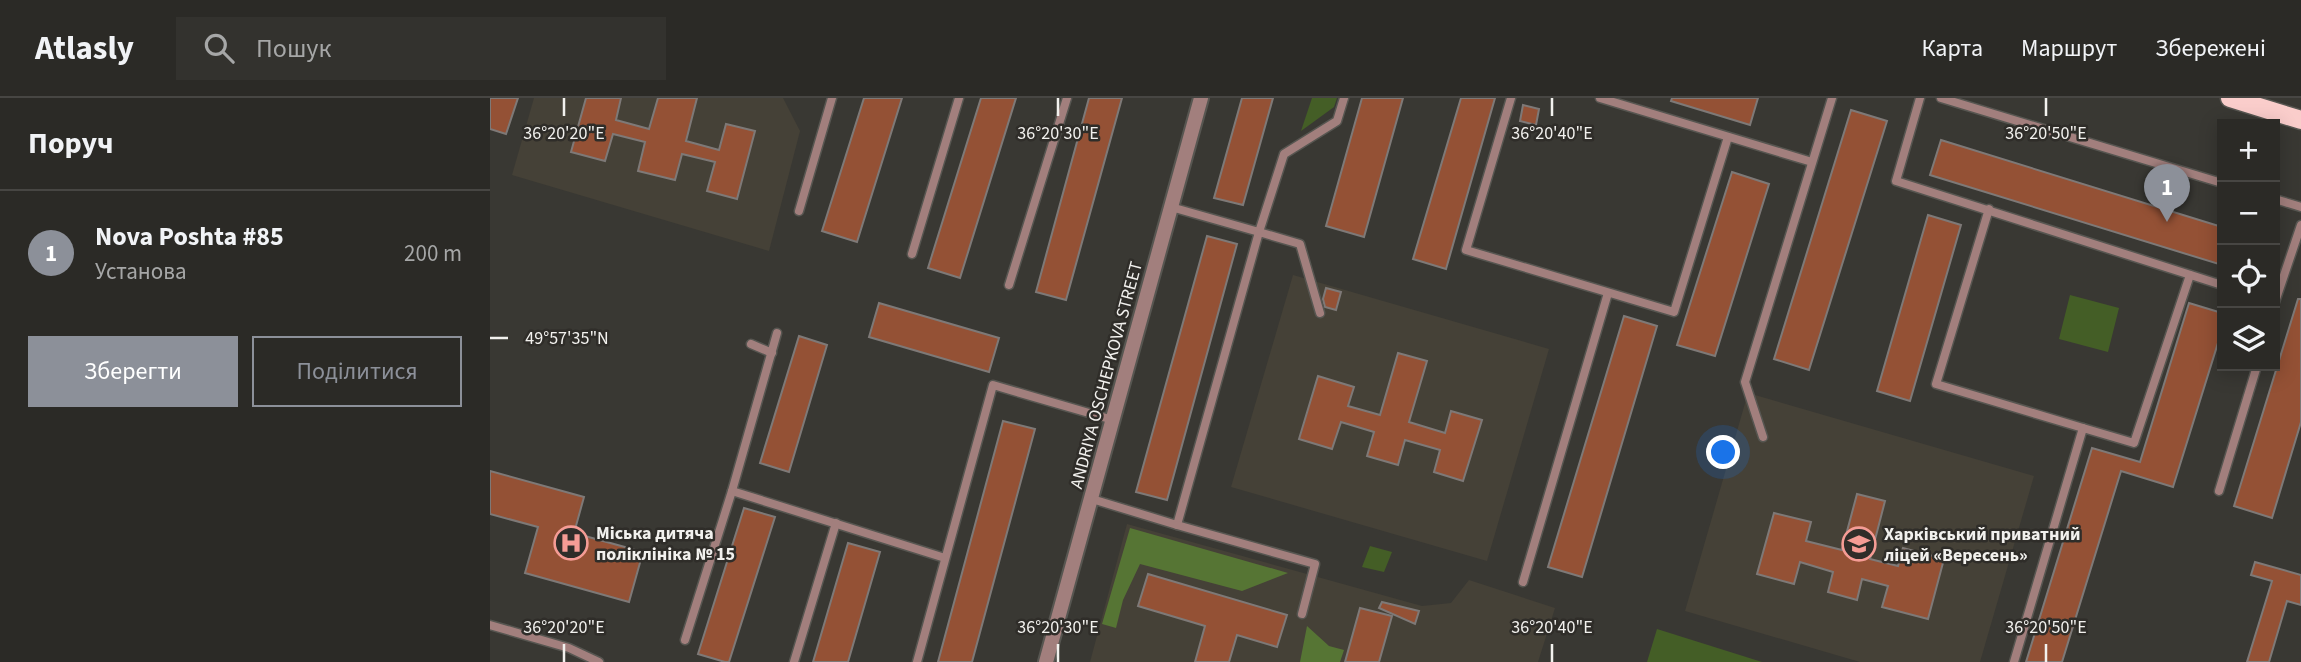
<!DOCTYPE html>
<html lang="uk">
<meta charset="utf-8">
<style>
:root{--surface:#2b2a26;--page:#33322e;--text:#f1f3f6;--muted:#a6a7a7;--line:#474643;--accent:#8c9099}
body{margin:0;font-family:"Source Sans 3",sans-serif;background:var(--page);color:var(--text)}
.controls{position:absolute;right:21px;top:21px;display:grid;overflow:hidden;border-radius:0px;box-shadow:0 4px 18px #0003}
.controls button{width:63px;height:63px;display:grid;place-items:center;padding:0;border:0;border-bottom:2px solid var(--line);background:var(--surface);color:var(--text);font:35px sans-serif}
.you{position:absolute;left:1234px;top:355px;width:24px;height:24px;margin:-18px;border:5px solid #fff;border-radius:50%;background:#1a73e8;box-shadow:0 0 0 10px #1a73e833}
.badge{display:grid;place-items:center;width:46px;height:46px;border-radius:50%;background:var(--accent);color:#fff;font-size:23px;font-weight:700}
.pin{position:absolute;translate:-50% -58px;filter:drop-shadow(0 2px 4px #0008)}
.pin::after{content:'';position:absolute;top:37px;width:24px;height:21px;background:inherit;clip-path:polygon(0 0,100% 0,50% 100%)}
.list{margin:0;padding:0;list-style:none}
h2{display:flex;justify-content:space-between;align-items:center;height:91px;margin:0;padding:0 28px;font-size:30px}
h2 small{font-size:23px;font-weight:400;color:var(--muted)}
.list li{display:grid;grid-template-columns:46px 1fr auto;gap:21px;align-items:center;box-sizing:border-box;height:126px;padding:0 28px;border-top:2px solid var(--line)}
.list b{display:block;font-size:26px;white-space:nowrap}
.list p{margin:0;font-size:23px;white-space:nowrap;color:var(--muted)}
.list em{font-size:23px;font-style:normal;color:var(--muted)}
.actions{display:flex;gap:14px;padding:21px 28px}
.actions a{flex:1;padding:16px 0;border:2px solid var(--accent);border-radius:0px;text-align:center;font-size:24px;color:var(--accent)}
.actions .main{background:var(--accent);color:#fff}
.icon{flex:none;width:38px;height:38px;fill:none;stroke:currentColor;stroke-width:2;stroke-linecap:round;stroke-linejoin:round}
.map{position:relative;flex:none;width:1811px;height:564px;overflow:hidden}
header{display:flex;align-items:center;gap:42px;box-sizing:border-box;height:98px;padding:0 35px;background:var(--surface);border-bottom:2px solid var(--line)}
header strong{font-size:33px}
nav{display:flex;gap:38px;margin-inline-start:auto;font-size:24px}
.search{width:490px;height:63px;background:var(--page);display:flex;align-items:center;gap:18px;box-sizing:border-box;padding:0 24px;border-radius:0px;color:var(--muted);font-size:26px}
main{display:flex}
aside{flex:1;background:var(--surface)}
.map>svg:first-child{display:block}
.built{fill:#454137}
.green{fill:#445e26}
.forest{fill:#567534}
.building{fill:#945135;stroke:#7e7977;stroke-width:2}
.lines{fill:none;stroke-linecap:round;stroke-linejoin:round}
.service-casing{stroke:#575651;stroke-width:11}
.tertiary-casing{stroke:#575651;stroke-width:18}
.primary-casing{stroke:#575651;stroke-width:21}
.service{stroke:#a27f7d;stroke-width:8}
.tertiary{stroke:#a27f7d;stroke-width:14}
.primary{stroke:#facdcb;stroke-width:18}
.ticks{fill:none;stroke:#f2f1ee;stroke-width:2.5}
.labels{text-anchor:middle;stroke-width:5;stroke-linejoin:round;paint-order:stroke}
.street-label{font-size:18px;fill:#f2f1ee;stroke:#2f2d29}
.poi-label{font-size:18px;font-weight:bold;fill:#f2f1ee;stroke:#2f2d29;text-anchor:start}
.ticks-label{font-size:18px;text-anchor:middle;fill:#f2f1ee;stroke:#2f2d29;stroke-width:5;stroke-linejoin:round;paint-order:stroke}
</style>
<header>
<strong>Atlasly</strong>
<div class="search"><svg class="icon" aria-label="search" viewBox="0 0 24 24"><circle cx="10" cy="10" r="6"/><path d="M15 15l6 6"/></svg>Пошук</div>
<nav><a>Карта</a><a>Маршрут</a><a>Збережені</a></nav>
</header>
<main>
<aside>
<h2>Поруч<small></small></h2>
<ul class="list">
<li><span class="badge">1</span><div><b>Nova Poshta #85</b><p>Установа</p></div><em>200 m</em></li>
</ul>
<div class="actions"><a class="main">Зберегти</a><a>Поділитися</a></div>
</aside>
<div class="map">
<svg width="1811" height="564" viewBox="0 0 1811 564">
<rect width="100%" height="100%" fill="#393833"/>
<g class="built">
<path d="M44,0H293L310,33L279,153L22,77Z"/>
<path d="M803,177L1059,251L997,463L741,389Z"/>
<path d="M1258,295L1544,378L1490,564H1370L1195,513Z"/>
<path d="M637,426L932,508L961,505L979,482L1065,510L1048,564H600Z"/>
</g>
<g class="green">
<path d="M822,0H847L844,9L811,33Z"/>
<path d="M1580,197L1629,210L1618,254L1569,241Z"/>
<path d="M880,448L902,454L894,474L872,469Z"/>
<path d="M1167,531L1272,564H1157Z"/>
</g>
<g class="forest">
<path d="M640,430L798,475L752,493L650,466L633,502L626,530L612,526Z"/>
<path d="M817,528L839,548L854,552L850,564H810Z"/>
</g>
<g class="building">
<path d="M0,0H28L16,36L0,31Z"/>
<path d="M96,0H131L126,22L159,31L168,0H207L196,43L229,52L236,26L265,33L247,101L217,93L225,64L192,56L185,82L148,73L155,44L123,36L115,63L81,54Z"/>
<path d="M374,0H412L367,144L332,133Z"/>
<path d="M491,0H526L470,180L438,170Z"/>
<path d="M599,0H632L576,202L546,194Z"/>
<path d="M752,0H783L753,107L724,100Z"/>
<path d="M872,0H913L874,139L836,128Z"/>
<path d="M971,0H1005L956,171L923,161Z"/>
<path d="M1182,0H1268L1260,27L1181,3Z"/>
<path d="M1033,7L1049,11L1046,27L1030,23Z"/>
<path d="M1361,12L1397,23L1319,272L1284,261Z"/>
<path d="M1451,42L1732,129V167L1440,77Z"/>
<path d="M1242,74L1279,86L1225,258L1187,247Z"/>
<path d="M1438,117L1471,127L1420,303L1387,293Z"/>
<path d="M717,138L747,146L677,402L646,394Z"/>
<path d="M836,190L851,194L846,212L835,209L833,201Z"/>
<path d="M1808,201H1811V324L1782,420L1744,408Z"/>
<path d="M389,205L509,240L499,274L379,239Z"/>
<path d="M1699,205L1732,215V232L1683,389L1631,373L1572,564H1536L1602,350L1650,364Z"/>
<path d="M1134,218L1167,228L1092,479L1058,469Z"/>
<path d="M309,238L337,247L299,374L270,365Z"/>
<path d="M908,255L937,263L919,324L955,335L961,313L992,322L973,383L944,374L950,352L915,342L908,367L877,358L884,334L851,324L842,351L809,341L828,278L864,289L858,308L890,317Z"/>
<path d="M513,323L545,331L482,564H448Z"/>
<path d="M0,373L94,399L84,435L153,454L139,504L35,475L48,429L0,416Z"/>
<path d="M1367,396L1395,403L1380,461L1408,468L1413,450L1454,461L1438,521L1392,509L1398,488L1372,481L1367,502L1338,494L1343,474L1310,464L1304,486L1267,476L1284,415L1321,424L1316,443L1352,452Z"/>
<path d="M254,410L285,419L239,564H235L208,556Z"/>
<path d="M358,445L390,454L358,564H323Z"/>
<path d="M1765,464L1811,477V507L1797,503L1779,564H1757L1782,483L1761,477Z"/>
<path d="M658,476L797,517L787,549L747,537L739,564H705L715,528L648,508Z"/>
<path d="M892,504L929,513L925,526L889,510Z"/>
<path d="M870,510L902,518L889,564H855Z"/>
</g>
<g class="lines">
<defs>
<g id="service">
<path d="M1021,0L976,152L1184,214L1238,39"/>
<path d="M1110,0L1322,64"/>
<path d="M1430,0L1406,83L1732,187"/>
<path d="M1451,0L1732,85"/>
<path d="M1785,101L1811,109"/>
<path d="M681,109L769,134L794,56L847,23L854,0"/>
<path d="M1499,111L1446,286L1593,330"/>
<path d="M309,113L342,0"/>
<path d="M422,156L469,0"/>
<path d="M519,187L577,0"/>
<path d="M1785,204L1811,127"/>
<path d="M287,235L242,393L455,460"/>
<path d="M261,246L282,255"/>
<path d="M1273,339L1255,284L1342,0"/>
<path d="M1729,393L1767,268"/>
<path d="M602,401L687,427L769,134L810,146L830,215"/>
<path d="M687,427L825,466L812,516"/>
<path d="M1033,484L1118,195"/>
<path d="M0,527L79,550L109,564"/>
<path d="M195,542L242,393"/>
<path d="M304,564L346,425"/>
<path d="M427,564L503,287L623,322"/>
<path d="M1524,564L1593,330L1644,345L1700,177"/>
</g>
<path id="tertiary" d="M556,564L711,0"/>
<path id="primary" d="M1740,0L1811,22"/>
</defs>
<use href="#service" class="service-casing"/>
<use href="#tertiary" class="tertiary-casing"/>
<use href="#primary" class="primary-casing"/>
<use href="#service" class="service"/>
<use href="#tertiary" class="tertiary"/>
<use href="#primary" class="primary"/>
</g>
<path class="ticks" d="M74,0V18M568,0V18M1062,0V18M1556,0V18M0,240H18M74,546V564M568,546V564M1062,546V564M1556,546V564"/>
<defs>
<symbol id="hospital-ring" viewBox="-11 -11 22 22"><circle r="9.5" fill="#2f2d29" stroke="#f59c95" stroke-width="1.5"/><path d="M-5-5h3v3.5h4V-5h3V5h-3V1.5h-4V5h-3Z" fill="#f59c95"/></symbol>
<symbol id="school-ring" viewBox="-11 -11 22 22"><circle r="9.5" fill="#2f2d29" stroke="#f59c95" stroke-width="1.5"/><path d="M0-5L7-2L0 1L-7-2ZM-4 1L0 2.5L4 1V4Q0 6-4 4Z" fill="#f59c95"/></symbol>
</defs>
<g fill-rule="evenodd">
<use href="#hospital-ring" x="62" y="426" width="38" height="38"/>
<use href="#school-ring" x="1350" y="427" width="38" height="38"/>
</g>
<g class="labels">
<g class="street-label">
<text transform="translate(616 277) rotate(-75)" y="6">ANDRIYA OSCHEPKOVA STREET</text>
</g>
<g class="poi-label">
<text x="106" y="441">Міська дитяча<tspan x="106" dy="21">поліклініка № 15</tspan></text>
<text x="1394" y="442">Харківський приватний<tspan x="1394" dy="21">ліцей «Вересень»</tspan></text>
</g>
</g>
<g class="ticks-label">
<text x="74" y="41">36°20'20"E</text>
<text x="568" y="41">36°20'30"E</text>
<text x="1062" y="41">36°20'40"E</text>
<text x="1556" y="41">36°20'50"E</text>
<text x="77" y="246">49°57'35"N</text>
<text x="74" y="535">36°20'20"E</text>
<text x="568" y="535">36°20'30"E</text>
<text x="1062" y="535">36°20'40"E</text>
<text x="1556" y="535">36°20'50"E</text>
</g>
</svg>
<div class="controls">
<button>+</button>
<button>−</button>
<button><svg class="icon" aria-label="locate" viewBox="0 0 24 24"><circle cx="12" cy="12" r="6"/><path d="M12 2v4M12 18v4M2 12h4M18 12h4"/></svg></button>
<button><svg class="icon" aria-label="layers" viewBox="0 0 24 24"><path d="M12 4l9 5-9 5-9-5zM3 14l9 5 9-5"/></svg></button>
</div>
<div class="you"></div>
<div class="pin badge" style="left:1677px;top:124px">1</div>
</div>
</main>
